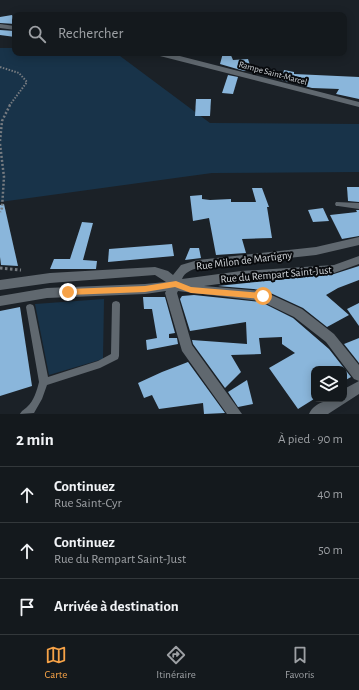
<!DOCTYPE html>
<html lang="fr">
<meta charset="utf-8">
<style>
:root{--surface:#14191d;--page:#1d2226;--text:#f1f3f6;--muted:#9da0a4;--line:#33383b;--accent:#f6a247}
body{margin:0;font-family:"Alegreya Sans",sans-serif;background:var(--page);color:var(--text)}
.controls{position:absolute;right:12px;bottom:12px;display:grid;overflow:hidden;border-radius:8px;box-shadow:0 2px 10px #0003}
.controls button{width:36px;height:36px;display:grid;place-items:center;padding:0;border:0;border-bottom:1px solid var(--line);background:var(--surface);color:var(--text);font:20px sans-serif}
.stop{position:absolute;width:12px;height:12px;margin:-9px;border:3px solid #f6a247;border-radius:50%;background:#fff}
.stop.end{background:#f6a247;border-color:#fff;box-shadow:0 1px 4px #0008}
.list{margin:0;padding:0;list-style:none}
h2{display:flex;justify-content:space-between;align-items:center;height:52px;margin:0;padding:0 16px;font-size:17px}
h2 small{font-size:13px;font-weight:400;color:var(--muted)}
.list li{display:grid;grid-template-columns:26px 1fr auto;gap:12px;align-items:center;box-sizing:border-box;height:56px;padding:0 16px;border-top:1px solid var(--line)}
.list b{display:block;font-size:15px;white-space:nowrap}
.list p{margin:0;font-size:13px;white-space:nowrap;color:var(--muted)}
.list em{font-size:13px;font-style:normal;color:var(--muted)}
.icon{flex:none;width:22px;height:22px;fill:none;stroke:currentColor;stroke-width:2;stroke-linecap:round;stroke-linejoin:round}
.map{position:relative;flex:none;width:359px;height:414px;overflow:hidden}
.search{position:absolute;background:var(--surface);box-shadow:0 2px 10px #0003;left:12px;right:12px;top:12px;height:44px;display:flex;align-items:center;gap:10px;box-sizing:border-box;padding:0 14px;border-radius:8px;color:var(--muted);font-size:15px}
.sheet{height:220px;background:var(--surface)}
nav{display:flex;justify-content:space-around;align-items:center;box-sizing:border-box;height:56px;border-top:1px solid var(--line);background:var(--surface);font-size:11px;color:var(--muted)}
nav a{display:grid;justify-items:center;gap:2px}
nav .on{color:var(--accent)}
.map>svg:first-child{display:block}
.green{fill:#183349}
.building{fill:#8ab6db}
.lines{fill:none;stroke-linecap:round;stroke-linejoin:round}
.path-far2{stroke:#767b80;stroke-width:2;stroke-dasharray:1.5 1.5;stroke-linecap:butt}
.path-far1{stroke:#767b80;stroke-width:2.5;stroke-dasharray:2 2;stroke-linecap:butt}
.path{stroke:#767b80;stroke-width:3;stroke-dasharray:2.5 2.5;stroke-linecap:butt}
.service{fill:#60686f;fill-rule:evenodd}
.minor{fill:#60686f;fill-rule:evenodd}
.tertiary{fill:#60686f;fill-rule:evenodd}
.route{fill:#f6a247}
.labels{text-anchor:middle;stroke-width:4;stroke-linejoin:round;paint-order:stroke}
.far-street-label{font-size:9px;fill:#d1d5d9;stroke:#080a0d}
.street-label{font-size:11px;fill:#d1d5d9;stroke:#080a0d}
</style>
<div class="map">
<svg width="359" height="414" viewBox="0 0 359 414">
<rect width="100%" height="100%" fill="#1b2127"/>
<g class="green">
<path d="M0,48H15V53H116L210,123L359,124V172L212,173L0,202Z"/>
<path d="M104,299L103,359L49,375L35,304Z"/>
</g>
<g class="building">
<path d="M12,15L13,19H15V24L0,23V17Z"/>
<path d="M0,30L15,31V37L0,35Z"/>
<path d="M223,53H230L233,60L248,59L252,71H244L220,64Z"/>
<path d="M284,70L294,72V74L359,77V99L336,94L339,89L312,88L274,78L275,73L283,74Z"/>
<path d="M228,75L238,77L233,94L222,93Z"/>
<path d="M196,99H211L210,116H195Z"/>
<path d="M347,187H359V202L348,201Z"/>
<path d="M252,188H262L269,207H267L272,238L242,239L246,253L216,255L209,218L193,221L190,196L202,195V199L210,200L231,199V202H256Z"/>
<path d="M4,204L18,266L1,265L0,257V205Z"/>
<path d="M323,208L329,221L313,222L308,210Z"/>
<path d="M356,210H359V236L342,239L330,215L357,212Z"/>
<path d="M82,222L93,223L83,260L97,261L96,269H50L54,259H70Z"/>
<path d="M172,244L174,256L108,262L109,249Z"/>
<path d="M190,248H199L201,258L185,260Z"/>
<path d="M359,266V280L338,288L326,295L349,315L327,327L303,308L264,290L218,286L334,274Z"/>
<path d="M194,295L261,302L293,318L329,349L351,377L344,381V369H314V399L298,409L269,368L295,353L282,344V337L259,338L261,354L231,355L241,372L225,388L193,344L192,340L247,344L246,322L190,331L180,299L182,296Z"/>
<path d="M143,297H165L175,333L169,334V338H177L178,344L147,350L146,340L157,338L152,309H144Z"/>
<path d="M359,303V326L347,309Z"/>
<path d="M20,307L32,386L0,396V311Z"/>
<path d="M359,338V363L344,344Z"/>
<path d="M188,362L225,413L204,414L203,403L159,409L152,395L144,398L138,383L162,372Z"/>
<path d="M247,380L253,404L238,407L228,392Z"/>
</g>
<g class="lines">
<path class="path-far2" d="M0,67L19,73L27,82L9,106"/>
<g class="path-far1">
<path d="M0,141L2,121L10,105"/>
<path d="M0,144L4,177L2,208L0,212"/>
</g>
<path class="path" d="M0,268L21,270"/>
<g class="service">
<path d="M336,202L359,203V209L338,206H336L335,204Z"/>
<path d="M116,301L119,302L120,304L119,356L118,359L100,368L47,385L42,399L34,413L20,414C22,410 24,410 27,407C34,401 37,390 39,382L26,307L27,305L30,304L33,305L34,307L48,377L98,361L111,354L112,304L113,302Z"/>
</g>
<g class="minor">
<path d="M0,24L15,26V30L0,28Z"/>
<path d="M155,53H168L359,102V107L156,55Z"/>
<path d="M359,237V245L316,255L198,268C191,270 185,272 182,279L241,271L334,265L359,256V264L334,273L241,281L204,286L263,291L302,309L334,334L359,365V381L354,379L326,342L294,317L261,301L178,291L177,293L192,345L242,414H227L182,351L165,293L166,291L145,294L47,298L0,306V296L47,288L145,284L166,282L155,275L50,283L0,290V280L50,273L155,267L168,271L173,275L181,265L198,260L316,247Z"/>
</g>
<path class="tertiary" d="M359,381V394L328,414H309C315,401 331,399 344,399V389Z"/>
</g>
<path class="route" d="M176,281L191,287L263,293L267,296L263,299L191,293L175,287L145,292L68,295L64,292L68,289L145,286Z"/>
<g class="labels">
<g class="far-street-label">
<text transform="translate(273 73) rotate(15)" y="3">Rampe Saint-Marcel</text>
</g>
<g class="street-label">
<text transform="translate(244 260) rotate(-7)" y="4">Rue Milon de Martigny</text>
<text transform="translate(276 274) rotate(-5)" y="4">Rue du Rempart Saint-Just</text>
</g>
</g>
</svg>
<div class="controls">
<button><svg class="icon" aria-label="layers" viewBox="0 0 24 24"><path d="M12 4l9 5-9 5-9-5zM3 14l9 5 9-5"/></svg></button>
</div>
<div class="stop" style="left:263px;top:296px"></div>
<div class="stop end" style="left:68px;top:292px"></div>
<div class="search"><svg class="icon" aria-label="search" viewBox="0 0 24 24"><circle cx="10" cy="10" r="6"/><path d="M15 15l6 6"/></svg>Rechercher</div>
</div>
<section class="sheet">
<h2>2 min<small>À pied · 90 m</small></h2>
<ul class="list">
<li><svg class="icon" aria-label="ahead" viewBox="0 0 24 24"><path d="M12 20V5M6 11l6-6 6 6"/></svg><div><b>Continuez</b><p>Rue Saint-Cyr</p></div><em>40 m</em></li>
<li><svg class="icon" aria-label="ahead" viewBox="0 0 24 24"><path d="M12 20V5M6 11l6-6 6 6"/></svg><div><b>Continuez</b><p>Rue du Rempart Saint-Just</p></div><em>50 m</em></li>
<li><svg class="icon" aria-label="arrive" viewBox="0 0 24 24"><path d="M6 21V4h12l-3 4 3 4H6"/></svg><div><b>Arrivée à destination</b></div></li>
</ul>
</section>
<nav>
<a class="on"><svg class="icon" aria-label="map" viewBox="0 0 24 24"><path d="M3 6l6-2 6 2 6-2v14l-6 2-6-2-6 2zM9 4v14M15 6v14"/></svg>Carte</a>
<a><svg class="icon" aria-label="directions" viewBox="0 0 24 24"><path d="M12 3l9 9-9 9-9-9zM9 14v-3h6M13 9l2 2-2 2"/></svg>Itinéraire</a>
<a><svg class="icon" aria-label="saved" viewBox="0 0 24 24"><path d="M7 4h10v16l-5-4-5 4z"/></svg>Favoris</a>
</nav>
